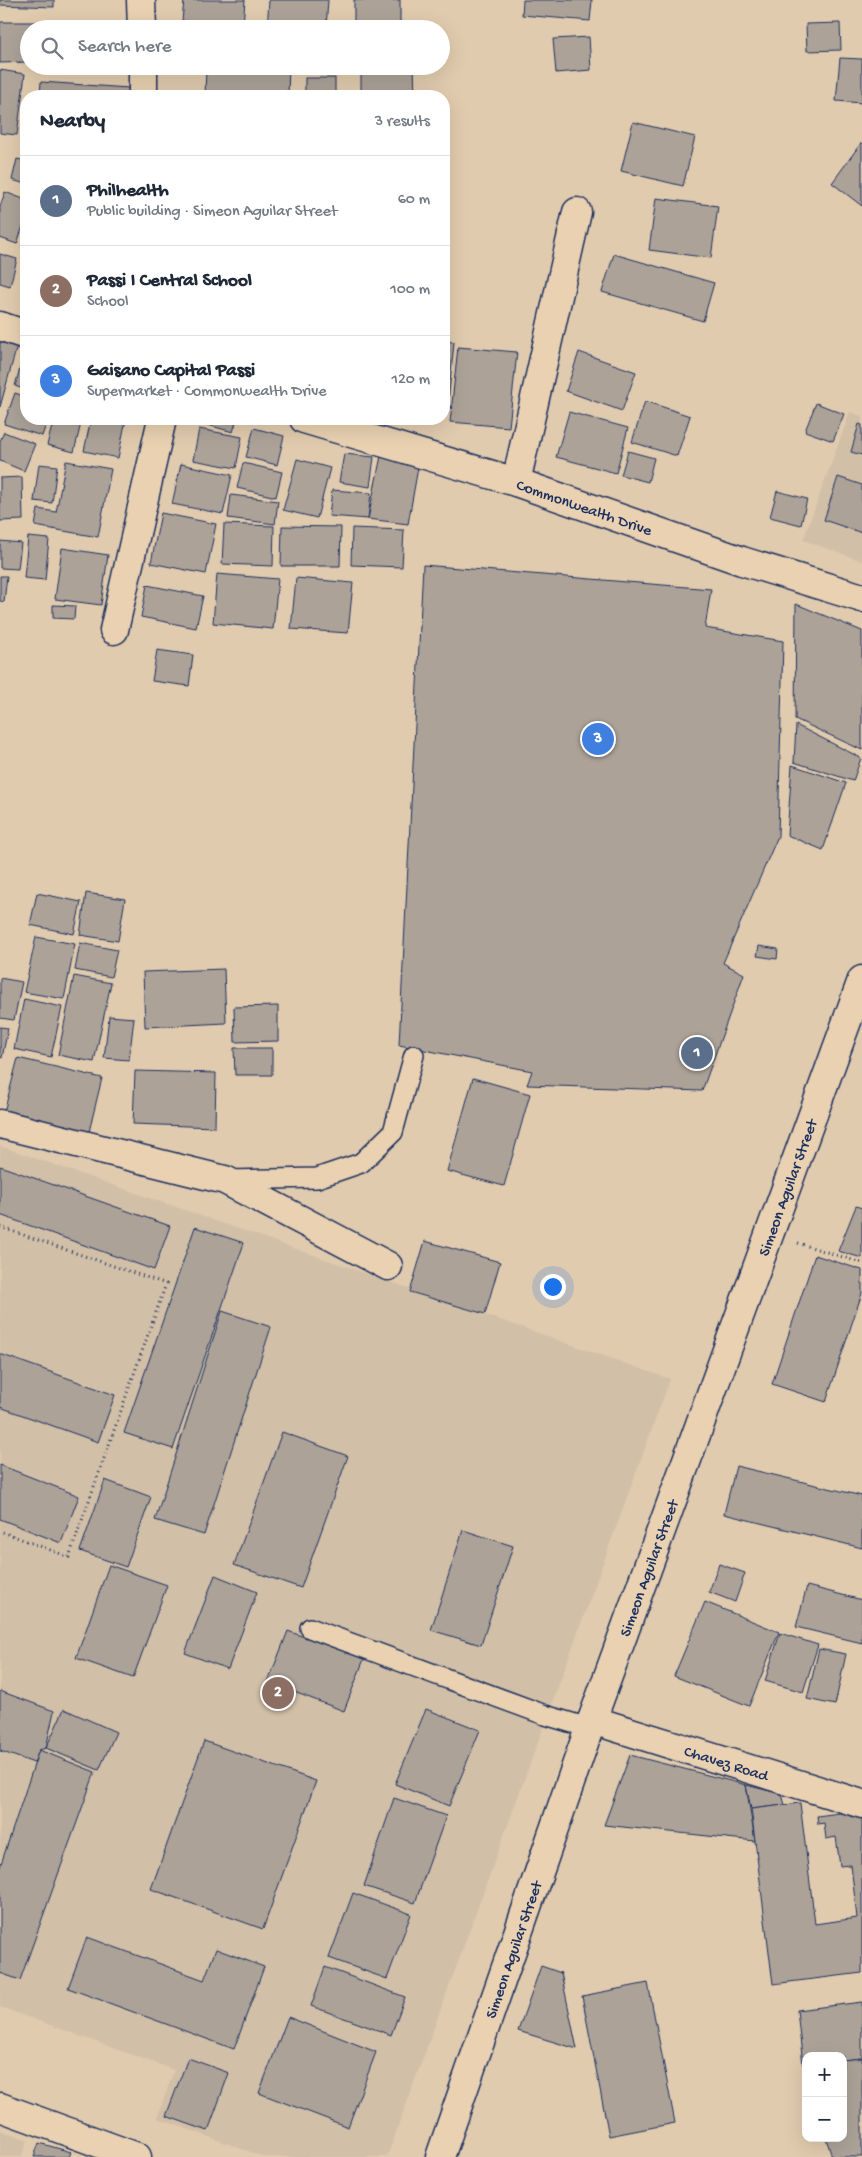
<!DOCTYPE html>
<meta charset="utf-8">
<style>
:root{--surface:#fff;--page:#f6f6f7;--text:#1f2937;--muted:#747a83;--line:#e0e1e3;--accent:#0f766e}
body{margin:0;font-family:"Gochi Hand",sans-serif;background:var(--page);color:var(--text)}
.controls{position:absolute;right:15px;bottom:15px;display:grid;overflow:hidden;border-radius:10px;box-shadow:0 5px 20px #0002}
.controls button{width:45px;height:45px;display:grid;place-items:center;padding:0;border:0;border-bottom:1px solid var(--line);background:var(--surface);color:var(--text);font:25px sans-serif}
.you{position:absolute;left:552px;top:1286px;width:18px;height:18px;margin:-12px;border:4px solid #fff;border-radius:50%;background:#1a73e8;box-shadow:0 0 0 8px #1a73e833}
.badge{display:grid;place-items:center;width:32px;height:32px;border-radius:50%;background:var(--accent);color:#fff;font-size:16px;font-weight:700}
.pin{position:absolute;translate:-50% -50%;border:2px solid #fff;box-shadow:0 1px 5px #0006}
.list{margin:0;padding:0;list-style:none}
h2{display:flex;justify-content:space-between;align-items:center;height:65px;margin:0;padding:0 20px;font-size:21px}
h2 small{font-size:16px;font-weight:400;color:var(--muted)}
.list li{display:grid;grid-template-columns:32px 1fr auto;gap:15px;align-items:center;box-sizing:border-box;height:90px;padding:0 20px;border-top:1px solid var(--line)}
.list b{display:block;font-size:19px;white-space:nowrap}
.list p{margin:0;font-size:16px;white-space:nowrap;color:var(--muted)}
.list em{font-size:16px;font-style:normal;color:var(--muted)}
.icon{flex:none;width:28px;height:28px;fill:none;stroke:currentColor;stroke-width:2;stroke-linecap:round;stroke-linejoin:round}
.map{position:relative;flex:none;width:862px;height:2157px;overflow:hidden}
.search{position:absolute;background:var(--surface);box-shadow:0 5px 20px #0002;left:20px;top:20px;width:430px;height:55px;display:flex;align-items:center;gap:12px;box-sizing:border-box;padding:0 18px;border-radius:28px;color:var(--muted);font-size:19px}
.panel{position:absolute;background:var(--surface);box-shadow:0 5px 20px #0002;left:20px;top:90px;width:430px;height:335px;border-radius:20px}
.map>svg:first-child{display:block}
.built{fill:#d1bfa7}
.building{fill:#aca298;stroke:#1b2f5e}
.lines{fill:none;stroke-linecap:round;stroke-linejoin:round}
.lane-casing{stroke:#1b2f5e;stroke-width:22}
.street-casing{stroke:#1b2f5e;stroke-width:31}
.secondary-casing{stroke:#1b2f5e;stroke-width:31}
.primary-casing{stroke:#1b2f5e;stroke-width:31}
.highway-casing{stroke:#1b2f5e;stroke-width:31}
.path{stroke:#1b2f5e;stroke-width:3;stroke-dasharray:1 4;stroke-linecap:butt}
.lane{stroke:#e9d1b1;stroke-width:19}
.street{stroke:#e9d1b1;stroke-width:28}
.secondary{stroke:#e9d1b1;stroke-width:28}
.primary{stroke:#e9d1b1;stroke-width:28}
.highway{stroke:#e9d1b1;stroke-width:28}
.labels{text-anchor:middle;stroke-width:4;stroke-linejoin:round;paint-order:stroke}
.street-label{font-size:16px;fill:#1b2f5e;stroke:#e9d1b1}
</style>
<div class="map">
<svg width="862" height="2157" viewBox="0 0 862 2157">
<rect width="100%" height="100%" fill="#e1cbae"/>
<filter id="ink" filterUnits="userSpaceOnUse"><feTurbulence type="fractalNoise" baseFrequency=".02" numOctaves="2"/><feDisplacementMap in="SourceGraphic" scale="10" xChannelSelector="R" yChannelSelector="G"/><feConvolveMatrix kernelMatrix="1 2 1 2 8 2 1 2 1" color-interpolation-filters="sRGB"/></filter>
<g filter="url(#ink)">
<g class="built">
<path d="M850,412L862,416V561L803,540Z"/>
<path d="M0,1146L670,1379L387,2157H264L157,2118L174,2070L0,2007Z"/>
<path d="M0,2130L28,2140L21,2157H0Z"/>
</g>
<g class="building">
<path d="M0,0H54V7L0,5Z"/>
<path d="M184,0H245L243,25L182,21Z"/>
<path d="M269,0H328L326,29H267Z"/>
<rect x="354" y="0" width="46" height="29"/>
<path d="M523,0H592L590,21L522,15Z"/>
<path d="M0,22H39V29H29V62L0,63Z"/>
<path d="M840,23L841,50L807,51L806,24Z"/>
<path d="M589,37L591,70L556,73L553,39Z"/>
<path d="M840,58L862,59V103L836,101Z"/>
<path d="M206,66H289L288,96H205Z"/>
<path d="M414,67L415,96H361V69Z"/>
<path d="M0,70L25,74L17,135L0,133Z"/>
<rect x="305" y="78" width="30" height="18"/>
<path d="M41,82L129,88V96H40Z"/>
<path d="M633,122L695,137L683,186L621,171Z"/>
<path d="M861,143L862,144V206L832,183Z"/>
<path d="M17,159L26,161V184L12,180Z"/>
<path d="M5,192L26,200V217L17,244L0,238V207Z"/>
<path d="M656,198L718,206L711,258L649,250Z"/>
<path d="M0,254L17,259L10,286L0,283Z"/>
<path d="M614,254L714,283L703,321L602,292Z"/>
<path d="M444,341L454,342L447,414L444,413Z"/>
<path d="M0,342L17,346L0,407Z"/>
<path d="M26,347V390L15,386Z"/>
<path d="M458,347L517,352L509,427L450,422Z"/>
<path d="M579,352L636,372L622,411L566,391Z"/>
<path d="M15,393L26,397V419H48L42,436L4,424Z"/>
<path d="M645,401L690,416L677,456L632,442Z"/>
<path d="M816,403L844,414L833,441L805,431Z"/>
<path d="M569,412L628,428L616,473L556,457Z"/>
<path d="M54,419H82L74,452L47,445Z"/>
<path d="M91,419H126L118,458L84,451Z"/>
<path d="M198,419H237L233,432L197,422Z"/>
<path d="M859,424L862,425V455L851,452Z"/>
<path d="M254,428L284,436L277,465L246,457Z"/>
<path d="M199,429L242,437L236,468L193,460Z"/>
<path d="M4,432L35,444L24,471L0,461V441Z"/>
<path d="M628,451L654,458L648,482L621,475Z"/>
<path d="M344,454L374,457L370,487L339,482Z"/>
<path d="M381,456L419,462L408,524L368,519Z"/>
<path d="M297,459L330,468L317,518L283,510Z"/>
<path d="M66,461L111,469L98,537L35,526L38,509L56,512Z"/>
<path d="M243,463L282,472L276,497L237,488Z"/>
<path d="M39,464L57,466L52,503L34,501Z"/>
<path d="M181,464L232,475L223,514L172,504Z"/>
<path d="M22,477L23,520L0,521V478Z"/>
<path d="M838,477L862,485V533L824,520Z"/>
<path d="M332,490L371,493L368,519L329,516Z"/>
<path d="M777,491L807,499L801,525L770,517Z"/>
<path d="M231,495L278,501L275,524L228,518Z"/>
<path d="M161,513L216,524L206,574L151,563Z"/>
<path d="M224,524L274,526L273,566L222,564Z"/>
<path d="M282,526L341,527L340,566H281Z"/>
<path d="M352,528L404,530L402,567L351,565Z"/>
<path d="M28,537L49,539L45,580L24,578Z"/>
<path d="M0,541L21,543L18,569L0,568Z"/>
<path d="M62,548L108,555L101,605L55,599Z"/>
<path d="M423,565L711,589L705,628L783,641L778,836L723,963L744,974L702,1091L527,1085L532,1071L399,1045Z"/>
<path d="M217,574L278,579L273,629L213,623Z"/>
<path d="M0,576H7L4,602L0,601Z"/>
<path d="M296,578L353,583L348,633L291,629Z"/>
<path d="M147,585L203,596L196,628L141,617Z"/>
<path d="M796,604L862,631V750L795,719Z"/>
<path d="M53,605L75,606L74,619L53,618Z"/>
<path d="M157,650L193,655L189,686L152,681Z"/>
<path d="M796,725L861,758L853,781L794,762Z"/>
<path d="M792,765L846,783L823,850L787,835Z"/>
<path d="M37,893L81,902L74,934L30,925Z"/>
<path d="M86,893L125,899L118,941L80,935Z"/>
<path d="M36,937L75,944L64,999L24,992Z"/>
<path d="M80,943L117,950L111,977L75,970Z"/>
<path d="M759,946L778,949L777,959L757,956Z"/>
<path d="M224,969L226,1023L145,1027L143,972Z"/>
<path d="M74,976L111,983L94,1062L58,1055Z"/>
<path d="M0,978L22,982L14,1020L0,1018Z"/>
<path d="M24,999L62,1007L51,1057L14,1049Z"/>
<path d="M278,1006V1041L235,1042L234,1007Z"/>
<path d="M109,1016L134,1018L129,1060L104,1058Z"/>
<path d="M0,1027L8,1028L2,1058L0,1057Z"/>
<path d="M234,1048H272V1075H235Z"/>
<path d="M18,1058L102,1078L88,1136L3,1116Z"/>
<path d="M135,1071L216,1073L215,1127L133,1124Z"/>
<path d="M473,1078L530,1094L504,1186L447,1171Z"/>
<path d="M0,1166L170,1226L154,1270L0,1215Z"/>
<path d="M856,1206L862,1208V1258L838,1251Z"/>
<path d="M195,1227L244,1243L173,1449L124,1433Z"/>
<path d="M425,1241L500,1262L485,1314L410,1292Z"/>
<path d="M815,1255L862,1270V1293L826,1402L772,1384Z"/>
<path d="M222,1311L271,1327L204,1535L155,1520Z"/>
<path d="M0,1354L115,1395L98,1442L0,1407Z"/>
<path d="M282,1432L348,1456L301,1588L234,1565Z"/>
<path d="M0,1465L79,1496L61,1543L0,1519Z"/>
<path d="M736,1466L862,1496V1548L724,1514Z"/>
<path d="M105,1480L151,1497L126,1567L80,1551Z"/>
<path d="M463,1530L513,1546L481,1645L431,1630Z"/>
<path d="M719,1564L745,1573L735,1602L709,1592Z"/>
<path d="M109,1565L167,1585L133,1678L76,1658Z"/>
<path d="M215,1575L257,1592L228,1669L185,1653Z"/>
<path d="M807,1586L862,1600V1643L796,1627Z"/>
<path d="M705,1602L779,1632L749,1706L674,1676Z"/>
<path d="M288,1631L364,1659L344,1711L268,1682Z"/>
<path d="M780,1633L818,1645L803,1692L765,1681Z"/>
<path d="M819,1649L846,1654L835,1705L807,1699Z"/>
<path d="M0,1691L54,1711L46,1748L39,1750L34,1763L0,1751Z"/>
<path d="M64,1709L116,1732L99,1770L46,1748Z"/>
<path d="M426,1709L480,1730L449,1806L395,1784Z"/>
<path d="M204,1741L316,1781L263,1929L151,1889Z"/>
<path d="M39,1750L95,1772L20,1980L0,1973V1867Z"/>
<path d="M630,1755L746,1785L755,1841L604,1825Z"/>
<path d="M746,1785L782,1794L785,1805L751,1809Z"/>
<path d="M394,1798L446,1816L415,1903L364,1886Z"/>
<path d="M800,1803L815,1924L857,1918L851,1865L840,1866L836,1837L826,1839L824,1823L818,1824L817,1816L862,1810V1973L773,1984L751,1809Z"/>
<path d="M353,1893L411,1914L387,1979L329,1958Z"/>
<path d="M87,1937L204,1980L216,1949L264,1967L234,2049L68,1988Z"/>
<path d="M541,1966L561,1973L577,2049L518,2031Z"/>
<path d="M325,1967L405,1997L391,2035L311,2006Z"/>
<path d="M648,1983L675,2123L609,2136L582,1996Z"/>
<path d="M862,2002V2058L843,2060V2056H806V2065H803L797,2010Z"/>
<path d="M288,2017L376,2052L348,2127L259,2093Z"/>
<path d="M188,2058L229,2073L208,2131L166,2116Z"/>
<path d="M862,2058V2157H832L826,2138H843V2060Z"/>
<path d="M39,2143L71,2152L69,2157H34Z"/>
</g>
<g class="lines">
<defs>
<g id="lane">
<path d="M229,1180L317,1178L361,1163L393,1132L414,1055"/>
<path d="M310,1628L545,1715L589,1728"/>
</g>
<g id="street">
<path d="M141,0L142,29"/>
<path d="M143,66V96"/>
<path d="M516,482L577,212"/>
<path d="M114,630L162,419"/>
<path d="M0,1124L225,1180L388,1266"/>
<path id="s1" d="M592,1720L862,1804"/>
</g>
<g id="secondary">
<path d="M0,326L26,335"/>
<path id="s2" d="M304,419L516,482L742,561L862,598"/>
</g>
<path id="primary" d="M0,2107L137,2157"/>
<g id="highway">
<path id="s3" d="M440,2157L592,1720L862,980"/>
</g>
</defs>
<use href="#lane" class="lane-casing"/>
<use href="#street" class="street-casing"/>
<use href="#secondary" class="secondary-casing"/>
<use href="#primary" class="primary-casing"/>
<use href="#highway" class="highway-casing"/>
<g class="path">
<path d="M0,1227L166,1284L69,1557L0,1531"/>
<path d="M798,1243L862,1263"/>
</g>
<use href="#lane" class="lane"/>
<use href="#street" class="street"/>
<use href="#secondary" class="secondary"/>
<use href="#primary" class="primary"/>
<use href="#highway" class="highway"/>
</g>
</g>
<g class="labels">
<g class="street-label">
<text dy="6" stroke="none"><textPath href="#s2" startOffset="294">Commonwealth Drive</textPath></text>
<text dy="6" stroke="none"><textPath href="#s3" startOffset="1030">Simeon Aguilar Street</textPath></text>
<text dy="6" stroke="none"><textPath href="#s3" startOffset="625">Simeon Aguilar Street</textPath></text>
<text dy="6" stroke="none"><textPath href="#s1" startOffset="141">Chavez Road</textPath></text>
<text dy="6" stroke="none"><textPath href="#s3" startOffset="220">Simeon Aguilar Street</textPath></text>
</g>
</g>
</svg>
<div class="controls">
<button>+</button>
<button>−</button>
</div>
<div class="you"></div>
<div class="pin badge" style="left:697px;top:1053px;background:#5c6f8a">1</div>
<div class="pin badge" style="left:278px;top:1693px;background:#8d6e63">2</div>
<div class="pin badge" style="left:598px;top:739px;background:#3f7fe0">3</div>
<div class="search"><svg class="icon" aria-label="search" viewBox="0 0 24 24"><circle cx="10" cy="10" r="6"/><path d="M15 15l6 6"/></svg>Search here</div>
<section class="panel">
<h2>Nearby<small>3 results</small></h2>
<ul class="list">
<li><span class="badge" style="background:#5c6f8a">1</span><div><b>Philhealth</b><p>Public building · Simeon Aguilar Street</p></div><em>60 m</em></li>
<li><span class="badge" style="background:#8d6e63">2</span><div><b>Passi I Central School</b><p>School</p></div><em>100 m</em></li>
<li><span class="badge" style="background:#3f7fe0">3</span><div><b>Gaisano Capital Passi</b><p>Supermarket · Commonwealth Drive</p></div><em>120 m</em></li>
</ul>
</section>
</div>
